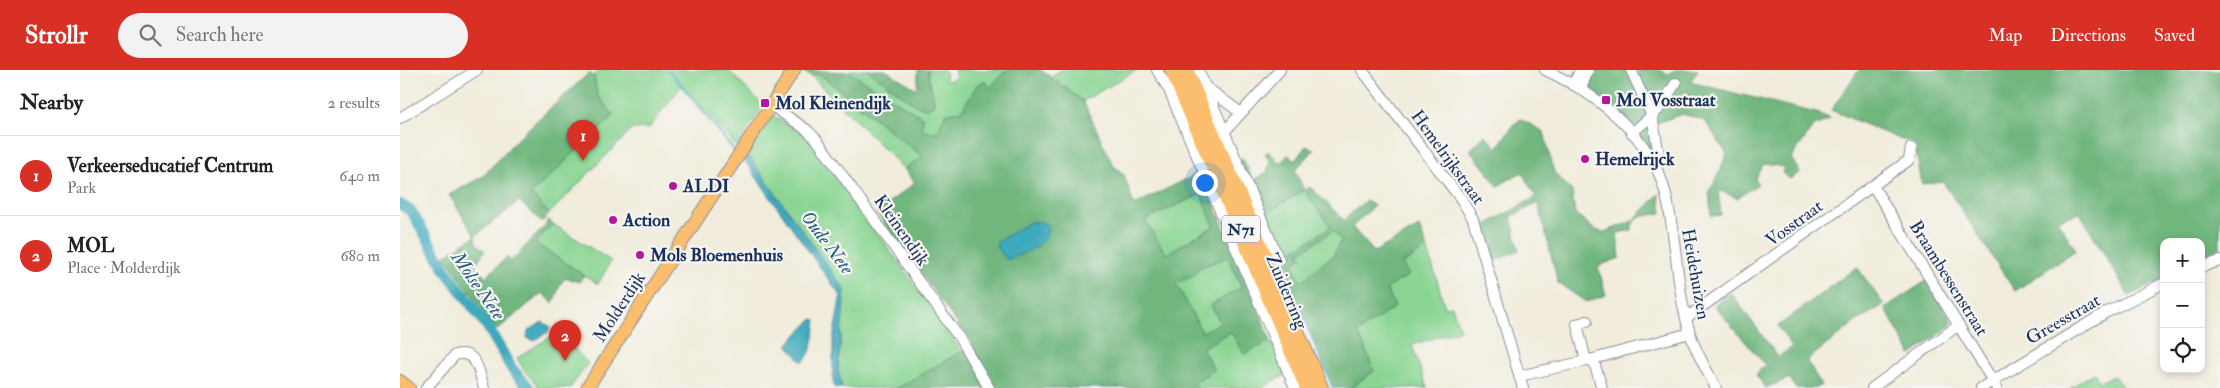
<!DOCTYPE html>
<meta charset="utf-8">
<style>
:root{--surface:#fff;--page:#f2f2f2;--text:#222;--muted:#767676;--line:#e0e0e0;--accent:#d93025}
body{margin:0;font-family:"IM FELL Double Pica",serif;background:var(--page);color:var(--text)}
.controls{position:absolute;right:15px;bottom:15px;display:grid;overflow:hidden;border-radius:10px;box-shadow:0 2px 8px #0003}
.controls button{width:45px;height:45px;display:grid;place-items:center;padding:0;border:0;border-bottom:1px solid var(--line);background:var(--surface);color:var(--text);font:25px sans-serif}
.you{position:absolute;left:804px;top:112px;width:18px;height:18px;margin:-12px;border:4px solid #fff;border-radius:50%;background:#1a73e8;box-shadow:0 0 0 8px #1a73e833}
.badge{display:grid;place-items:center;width:32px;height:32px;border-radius:50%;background:var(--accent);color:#fff;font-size:16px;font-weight:700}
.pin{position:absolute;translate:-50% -41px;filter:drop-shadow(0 1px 2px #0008)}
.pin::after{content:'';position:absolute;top:26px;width:18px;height:15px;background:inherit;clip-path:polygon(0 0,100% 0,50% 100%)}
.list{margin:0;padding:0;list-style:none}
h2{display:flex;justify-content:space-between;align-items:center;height:65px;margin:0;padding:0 20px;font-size:21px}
h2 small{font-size:16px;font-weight:400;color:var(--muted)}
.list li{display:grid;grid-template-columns:32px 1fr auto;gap:15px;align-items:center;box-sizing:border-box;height:80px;padding:0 20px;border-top:1px solid var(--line)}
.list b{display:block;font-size:19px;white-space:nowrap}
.list p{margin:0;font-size:16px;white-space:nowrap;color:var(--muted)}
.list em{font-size:16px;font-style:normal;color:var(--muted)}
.icon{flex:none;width:28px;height:28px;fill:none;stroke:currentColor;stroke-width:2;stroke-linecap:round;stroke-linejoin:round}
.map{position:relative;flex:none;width:1820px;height:318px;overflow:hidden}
header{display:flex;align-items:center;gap:30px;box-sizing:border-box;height:70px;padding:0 25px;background:var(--accent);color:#fff}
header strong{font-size:24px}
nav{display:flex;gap:28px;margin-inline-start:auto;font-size:18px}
.search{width:350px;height:45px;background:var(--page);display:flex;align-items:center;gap:12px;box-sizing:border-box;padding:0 18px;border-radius:28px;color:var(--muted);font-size:19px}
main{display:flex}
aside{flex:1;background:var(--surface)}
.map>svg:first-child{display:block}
.green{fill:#8ad593;stroke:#528278}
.forest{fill:#6fb67d;stroke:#45726e;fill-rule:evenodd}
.water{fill:#3da9bc;stroke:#2c6c8d}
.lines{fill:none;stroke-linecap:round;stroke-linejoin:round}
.stream{stroke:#3da9bc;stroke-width:2}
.river{stroke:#3da9bc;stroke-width:11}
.minor-casing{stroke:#868e9c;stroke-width:12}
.major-casing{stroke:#868e9c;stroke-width:14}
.highway-casing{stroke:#868e9c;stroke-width:16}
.minor{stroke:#fff;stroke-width:10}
.major{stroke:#fbbe6e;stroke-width:12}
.highway{stroke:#fbbe6e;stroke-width:14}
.poi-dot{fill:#b5179e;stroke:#f6f6f2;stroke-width:2}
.labels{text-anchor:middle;stroke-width:4.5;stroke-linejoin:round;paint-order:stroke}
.shield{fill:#f6f6f2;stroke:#5d6b8a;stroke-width:1}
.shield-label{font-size:16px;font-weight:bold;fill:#1b2f5e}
.poi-label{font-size:18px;font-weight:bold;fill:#1b2f5e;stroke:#f6f6f2;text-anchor:start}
.street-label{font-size:18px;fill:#1b2f5e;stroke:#f6f6f2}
.water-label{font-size:19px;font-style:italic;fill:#275a7f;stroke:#f6f6f2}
</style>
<header>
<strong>Strollr</strong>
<div class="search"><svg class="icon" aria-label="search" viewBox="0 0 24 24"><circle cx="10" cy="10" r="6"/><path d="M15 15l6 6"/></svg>Search here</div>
<nav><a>Map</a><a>Directions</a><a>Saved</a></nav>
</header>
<main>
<aside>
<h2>Nearby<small>2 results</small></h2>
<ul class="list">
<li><span class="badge">1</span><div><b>Verkeerseducatief Centrum</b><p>Park</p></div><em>640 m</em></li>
<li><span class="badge">2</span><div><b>MOL</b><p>Place · Molderdijk</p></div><em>680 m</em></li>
</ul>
</aside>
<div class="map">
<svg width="1820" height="318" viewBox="0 0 1820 318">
<rect width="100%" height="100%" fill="#f6f6f2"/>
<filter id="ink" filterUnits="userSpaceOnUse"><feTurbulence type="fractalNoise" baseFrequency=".02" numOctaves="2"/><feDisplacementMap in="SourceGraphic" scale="10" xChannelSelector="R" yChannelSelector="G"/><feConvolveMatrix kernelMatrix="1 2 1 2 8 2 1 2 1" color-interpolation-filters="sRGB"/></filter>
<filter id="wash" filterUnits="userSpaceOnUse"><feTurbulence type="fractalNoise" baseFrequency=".0096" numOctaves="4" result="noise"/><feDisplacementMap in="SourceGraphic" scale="20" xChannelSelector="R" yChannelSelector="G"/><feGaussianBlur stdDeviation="1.12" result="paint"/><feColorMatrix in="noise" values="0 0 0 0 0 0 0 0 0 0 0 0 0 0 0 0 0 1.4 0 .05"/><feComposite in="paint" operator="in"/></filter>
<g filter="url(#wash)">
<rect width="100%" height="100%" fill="#f1ecdb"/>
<g class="green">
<path d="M200,0H328L363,35L337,77L282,15L249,58L232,59L149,144L131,124L213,45L197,25L194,6Z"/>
<path d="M450,0H468L517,36L528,38L534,34C534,22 527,12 528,0H545L546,11L556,8L554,0H606L590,19L577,15L562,40L545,44L538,62H528L522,58L523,48L449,2Z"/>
<path d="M660,0H737L683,31L651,8Z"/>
<path d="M419,4L523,87L504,99L411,6Z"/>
<path d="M372,45L403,64L413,73L553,269L561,282L497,318H442L438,299L445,220L347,84Z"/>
<path d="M904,120L931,157L880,189L863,145Z"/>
<path d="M801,124L814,156L766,184L745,150Z"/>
<path d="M153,154L211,191L198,214L134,173Z"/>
<path d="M934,160L941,170L934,185L901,211L893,194L901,188L899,183Z"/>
<path d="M1027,177L1045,237L1052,236L1060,260L1012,275L1027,318H950L974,301L958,262L995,237L986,218L1009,205L1002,195Z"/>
<path d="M828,187L842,218L811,235L820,253L801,263L776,213L794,206L798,198Z"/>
<path d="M158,262L188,293L170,318H140L124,300L117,288Z"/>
<path d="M831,262L871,271L885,305L862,318H797L794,312L814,300L801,278Z"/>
<path d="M1694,303L1699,312L1714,306L1723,318H1670Z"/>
</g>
<g class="forest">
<path d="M400,0L449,2L523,48L522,58L528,62H538L545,44L562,40L577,15L585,11L590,18L606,0H641L683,31L713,95L724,105L734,135L801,102L871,271L844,284L831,262L802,278L814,300L794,312L797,318H497L573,275L476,142L515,113L504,99L523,87L420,4L411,6ZM801,124L814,156L766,184L745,150ZM828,187L842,217L811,235L820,253L802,262L776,213L794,206L798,198Z"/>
<path d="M468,0H485L517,19L518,0H528C527,12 534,22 534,34L528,38L517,36Z"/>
<path d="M1193,0H1223L1230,3L1250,53L1254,82L1250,81L1235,57L1187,15Z"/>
<path d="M1237,0H1260L1267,4L1275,0H1298L1290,12L1420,44L1431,49L1414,56L1391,88L1400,102L1390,109L1382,103L1384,97L1364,94L1355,108L1358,114L1337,128L1318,120L1321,145L1311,146L1309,120L1314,114L1327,84L1305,51L1283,44L1256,53Z"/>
<path d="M1459,0H1820V187L1801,194V172H1764V209L1729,226L1680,143L1657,150L1676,180L1615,221L1543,112L1522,114L1514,73L1499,69L1431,40Z"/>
<path d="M189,3L194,6L197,25L214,45L131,124L149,144L142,152L119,131L75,166L76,173L85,181L74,196L86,207L107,187L111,191L145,156L148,149L153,154L135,173L184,205L179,212L167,208L162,211L153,233L142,223L97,260L44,186L75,166L49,125L83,106L120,66Z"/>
<path d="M1121,49L1144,62L1154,102L1172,121L1175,143L1195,160L1204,162L1233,151L1259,124L1262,143L1240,147L1232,155V160L1217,163L1220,188L1198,196L1206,225L1186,232L1158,213L1138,133L1111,147L1119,180L1092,192L1082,157L1136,127L1122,102L1098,116L1070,80L1085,65L1097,78L1113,55Z"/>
<path d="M906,76L914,80L895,100L904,120L910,117L944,150L966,130L974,136L952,157L974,182L1019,157L1027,177L1002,194L1009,205L986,219L995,237L958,262L974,301L950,318H933L880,189L931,157L904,120L863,145L839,89L843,88L853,111L867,102L870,91L864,85L868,81L880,93L888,85L895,90ZM933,161L941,170L934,185L901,211L893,194L902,187L899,183Z"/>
<path d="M1457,197L1484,235L1458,250L1407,290L1421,315L1417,318H1395L1390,308L1365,318L1356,304L1365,295L1314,235L1331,223L1378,287L1392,277L1378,256Z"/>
<path d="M1526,211L1552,252L1550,256L1511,285L1485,238Z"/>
</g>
<g class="water">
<path d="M347,84L445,220L438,299L442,318H435L433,312V269L441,223L439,224L344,90Z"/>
<path d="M630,152H643L648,156C648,178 624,182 607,190L597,178V172Z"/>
<path d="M412,249L416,250C414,263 414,285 402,292L387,275Z"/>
<path d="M142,252L150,256L148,262L134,271L127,268L128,261Z"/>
</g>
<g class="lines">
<g class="stream">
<path d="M269,0L334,80"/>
<path d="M887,208L933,318"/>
</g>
<path class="river" d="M0,134L12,142L46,201L89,259L112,299L129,318"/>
</g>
</g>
<g filter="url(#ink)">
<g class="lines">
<defs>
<g id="minor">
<path d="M757,0L769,20L895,318"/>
<path d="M962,0L1061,129L1073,149L1123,318"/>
<path d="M1145,0C1197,24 1252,66 1266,125C1277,170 1276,219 1290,263C1296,283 1307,300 1316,318"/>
<path d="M1231,0L1252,46L1259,85L1253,93"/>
<path d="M799,2L879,190"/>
<path d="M1174,14L1180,0"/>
<path d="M806,17L841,43"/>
<path d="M1181,19L1188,0"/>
<path d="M371,35L407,60L417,70L558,266L589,318"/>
<path d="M0,48L77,0"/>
<path d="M825,61L880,0"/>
<path d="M1232,63L1258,40L1276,13"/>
<path d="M1473,116L1597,318"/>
<path d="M1801,197L1820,191"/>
<path d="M1286,248L1509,90L1511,78"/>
<path d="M1193,289L1202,318"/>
<path d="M1186,291L1177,254L1187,251"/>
<path d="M1119,306L1186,291L1290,263"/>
<path d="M26,318L55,285C77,279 79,302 84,318"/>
<path d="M1472,318L1559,255"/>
<path d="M1581,318L1705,243L1764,213"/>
</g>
<g id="major">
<path d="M0,311L9,318"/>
<path d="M187,318L394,0"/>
</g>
<g id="highway">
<path d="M772,0L907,318"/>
<path d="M786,0L921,318"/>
</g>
</defs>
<use href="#minor" class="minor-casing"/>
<use href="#major" class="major-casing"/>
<use href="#highway" class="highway-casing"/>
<use href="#minor" class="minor"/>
<use href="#major" class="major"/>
<use href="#highway" class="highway"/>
</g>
</g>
<g class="poi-dot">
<rect x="1201" y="25" width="10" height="10" rx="2.5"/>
<rect x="360" y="28" width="10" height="10" rx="2.5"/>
<circle cx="1185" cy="89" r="5"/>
<circle cx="273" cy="116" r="5"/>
<circle cx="213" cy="150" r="5"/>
<circle cx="240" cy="185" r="5"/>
</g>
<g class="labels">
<rect class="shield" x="822" y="145.5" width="38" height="27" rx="4"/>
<g class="shield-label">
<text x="841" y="165">N71</text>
</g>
<g class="poi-label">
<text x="1216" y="36">Mol Vosstraat</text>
<text x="375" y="39">Mol Kleinendijk</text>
<text x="1195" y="95">Hemelrijck</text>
<text x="283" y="122">ALDI</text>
<text x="223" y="156">Action</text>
<text x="250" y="191">Mols Bloemenhuis</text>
</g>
<g class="street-label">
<text transform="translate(1048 87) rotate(54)" y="6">Hemelrijkstraat</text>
<text transform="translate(1394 153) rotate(-36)" y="6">Vosstraat</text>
<text transform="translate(502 160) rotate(55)" y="6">Kleinendijk</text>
<text transform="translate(1296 204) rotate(80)" y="6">Heidehuizen</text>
<text transform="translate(1549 208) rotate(58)" y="6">Braambessenstraat</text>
<text transform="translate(887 221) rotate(67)" y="6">Zuiderring</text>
<text transform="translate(219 237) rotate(-57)" y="6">Molderdijk</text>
<text transform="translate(1663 249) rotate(-30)" y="6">Greesstraat</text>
</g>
<g class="water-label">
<text transform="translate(428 172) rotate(53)" y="7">Oude Nete</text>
<text transform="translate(79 215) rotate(55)" y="7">Molse Nete</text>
</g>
</g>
</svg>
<div class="controls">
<button>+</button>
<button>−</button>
<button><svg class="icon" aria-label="locate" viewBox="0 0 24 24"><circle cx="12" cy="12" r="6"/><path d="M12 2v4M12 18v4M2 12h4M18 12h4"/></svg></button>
</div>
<div class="you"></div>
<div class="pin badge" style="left:183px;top:91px">1</div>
<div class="pin badge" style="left:165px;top:291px">2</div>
</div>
</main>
